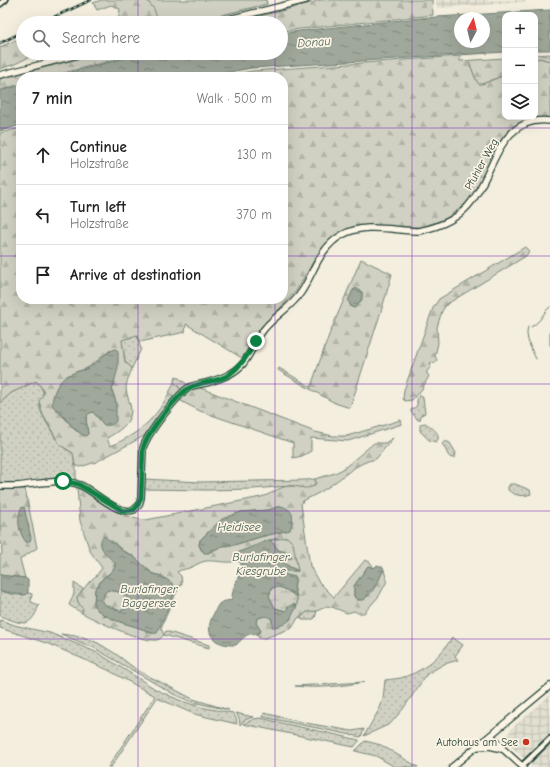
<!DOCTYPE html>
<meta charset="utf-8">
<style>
:root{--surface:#fff;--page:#f2f2f2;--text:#222;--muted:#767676;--line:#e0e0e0}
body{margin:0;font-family:"Comic Neue",sans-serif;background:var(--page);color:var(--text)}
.controls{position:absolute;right:12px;top:12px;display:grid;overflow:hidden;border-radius:8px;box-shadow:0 4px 16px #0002}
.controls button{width:36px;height:36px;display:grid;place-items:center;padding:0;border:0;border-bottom:1px solid var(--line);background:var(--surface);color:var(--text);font:20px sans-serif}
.compass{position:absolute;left:454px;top:12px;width:36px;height:36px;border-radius:50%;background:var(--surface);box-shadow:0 4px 16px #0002;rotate:7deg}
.stop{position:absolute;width:12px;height:12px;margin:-9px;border:3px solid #0b8043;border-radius:50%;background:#fff}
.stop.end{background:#0b8043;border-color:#fff;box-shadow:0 1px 4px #0008}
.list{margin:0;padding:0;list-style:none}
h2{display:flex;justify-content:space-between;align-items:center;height:52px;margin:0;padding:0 16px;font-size:17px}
h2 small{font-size:13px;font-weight:400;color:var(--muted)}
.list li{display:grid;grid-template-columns:26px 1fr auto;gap:12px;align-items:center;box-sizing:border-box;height:60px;padding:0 16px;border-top:1px solid var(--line)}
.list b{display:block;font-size:15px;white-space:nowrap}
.list p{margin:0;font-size:13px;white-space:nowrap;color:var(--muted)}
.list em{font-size:13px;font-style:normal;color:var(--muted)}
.icon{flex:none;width:22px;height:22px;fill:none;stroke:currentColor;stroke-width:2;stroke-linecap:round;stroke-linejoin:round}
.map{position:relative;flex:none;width:550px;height:767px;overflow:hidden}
.search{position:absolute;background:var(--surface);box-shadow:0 4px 16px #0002;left:16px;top:16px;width:272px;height:44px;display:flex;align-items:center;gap:10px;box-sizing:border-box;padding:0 14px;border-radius:22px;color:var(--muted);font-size:15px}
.panel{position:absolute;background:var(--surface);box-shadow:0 4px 16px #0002;left:16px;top:72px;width:272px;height:232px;border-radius:16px}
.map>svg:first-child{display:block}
.industrial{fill:url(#industrial-grid)}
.grass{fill:url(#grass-dots);stroke:#78877b}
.forest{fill:url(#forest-firs);stroke:#78877b;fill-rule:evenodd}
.wetland{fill:url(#wetland-marsh);stroke:#78877b}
.park{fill:#d0d1c2;stroke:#78877b}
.water{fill:url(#water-ripples);stroke:#6c7d72;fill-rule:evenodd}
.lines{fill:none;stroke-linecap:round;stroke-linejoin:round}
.stream{stroke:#6c7d72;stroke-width:1}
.minor-casing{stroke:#1f3d34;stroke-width:8}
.tertiary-casing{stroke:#1f3d34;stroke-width:8}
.minor{stroke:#fcf5e5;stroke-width:4.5}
.tertiary{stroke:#fcf5e5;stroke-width:5.5}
.rail-casing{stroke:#1f3d34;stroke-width:2.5}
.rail{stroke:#fcf5e5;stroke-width:1;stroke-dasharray:3;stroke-linecap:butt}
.route{stroke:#0b8043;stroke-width:5}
.grid{fill:none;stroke:#7b2cbf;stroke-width:1;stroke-opacity:0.55}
.poi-dot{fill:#c8321e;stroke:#fcf5e5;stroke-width:1.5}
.labels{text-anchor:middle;stroke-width:3.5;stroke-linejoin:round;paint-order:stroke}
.street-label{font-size:11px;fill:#1f3d34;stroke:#fcf5e5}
.poi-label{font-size:11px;fill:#1f3d34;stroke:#fcf5e5;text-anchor:end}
.water-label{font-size:12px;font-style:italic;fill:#465d53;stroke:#fcf5e5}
</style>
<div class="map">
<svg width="550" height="767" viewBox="0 0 550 767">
<defs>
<pattern id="industrial-grid" width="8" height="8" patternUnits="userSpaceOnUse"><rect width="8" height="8" fill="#e1dfd0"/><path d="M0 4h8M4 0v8" fill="none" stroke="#c1c0b3"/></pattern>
<pattern id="grass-dots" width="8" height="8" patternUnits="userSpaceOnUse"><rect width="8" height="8" fill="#d0d1c2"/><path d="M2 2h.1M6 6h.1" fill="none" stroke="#b2b4a7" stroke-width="1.8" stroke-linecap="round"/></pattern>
<pattern id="forest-firs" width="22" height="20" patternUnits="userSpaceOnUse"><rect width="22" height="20" fill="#d0d1c2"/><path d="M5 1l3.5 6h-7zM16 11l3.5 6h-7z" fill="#b2b4a7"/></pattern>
<pattern id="wetland-marsh" width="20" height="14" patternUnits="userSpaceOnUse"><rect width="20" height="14" fill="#d0d1c2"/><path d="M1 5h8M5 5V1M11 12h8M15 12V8" fill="none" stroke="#b2b4a7"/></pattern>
<pattern id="water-ripples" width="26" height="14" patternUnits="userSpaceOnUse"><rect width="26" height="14" fill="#a0a89b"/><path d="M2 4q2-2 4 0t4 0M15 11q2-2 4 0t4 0" fill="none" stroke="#828a7f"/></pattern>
</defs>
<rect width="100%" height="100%" fill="#f3eede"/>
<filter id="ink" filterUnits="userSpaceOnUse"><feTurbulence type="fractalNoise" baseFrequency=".025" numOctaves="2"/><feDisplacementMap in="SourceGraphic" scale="8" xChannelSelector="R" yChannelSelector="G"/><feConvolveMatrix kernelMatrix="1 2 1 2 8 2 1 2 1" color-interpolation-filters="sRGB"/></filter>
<g filter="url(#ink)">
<g class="industrial">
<path d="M436,0H525L526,2L437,8Z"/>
<path d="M550,695V767H533L512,747L506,738L511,729Z"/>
</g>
<g class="grass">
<path d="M137,335L141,349L132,368L125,362L122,340Z"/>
<path d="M279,368L311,387L310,389L278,370Z"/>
<path d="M176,376L188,385L181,390L174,382Z"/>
<path d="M36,381C50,397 39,394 40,409C41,414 56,440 60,444C63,448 69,451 73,453L75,465L76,466V481L67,480L22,484H0V403L11,393Z"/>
<path d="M419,395H421L423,398L425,413L421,415L420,420H418L411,412V410L417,406V400Z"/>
<path d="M425,423C432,427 443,435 436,442L429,440L420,431V426L421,424Z"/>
<path d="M445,441L450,443L456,453L455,457L451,458L448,455L445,448L442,444Z"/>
<path d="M144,479L200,482L307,480L315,479L316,482L314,486L310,489H304L295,486H289L253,489L207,490L144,489Z"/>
<path d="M510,484H515L530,490L531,494C523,497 515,496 508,490V487Z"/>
<path d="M74,583L83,589L77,597L78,602L83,609L82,613L69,605L74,594Z"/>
<path d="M0,591C8,593 21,598 28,593L32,594L31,602L39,605C30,631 21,623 0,616Z"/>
<path d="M317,611L315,618L310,620H302L301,617L307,612Z"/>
<path d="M0,620L18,626L50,633L98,653L157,690L179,700L200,707L233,713L236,718L237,724L194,714L157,698L111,767H108L155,696L108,670L49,644L0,628Z"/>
<path d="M166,631L209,645V648L164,635Z"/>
<path d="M61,634L83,637L98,643L116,654L137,670L193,699L229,710L192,702L175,695L94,648Z"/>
<path d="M452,637L463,645L455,656L458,660L444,664L427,674L403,709L390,724L364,736L380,708L383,699L385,680C392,679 400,679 407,676C425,670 443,654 452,637Z"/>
<path d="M365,682C341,686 319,689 295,686Z"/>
<path d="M236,713L253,717L245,720L240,725L239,718Z"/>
<path d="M264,713L306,723L352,731L364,729L361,737L263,717Z"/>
<path d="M260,718C293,726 326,732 359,740V741L354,747L243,724L254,719Z"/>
<path d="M365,741L381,745L418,767H395L376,756L355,751Z"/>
</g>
<g class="forest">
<path d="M101,0H147L154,9L266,0L267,4L192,23H118L120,9L111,5L97,10L93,3Z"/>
<path d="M321,0H432L433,15L281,31V23H230L285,10Z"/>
<path d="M23,37V53H54L27,58L15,64L0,69V47Z"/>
<path d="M101,53H140L48,77H21V84L0,90V79Z"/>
<path d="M550,54V119H534L525,122L512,129L502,140L473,198L447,218L422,227L374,226L346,229L321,249L296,291L260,330L242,358L186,324L185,332L140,342L137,335L122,340L125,362L132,368C130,375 126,382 126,389C127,397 131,404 131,411C130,425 117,432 107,438L110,446C142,433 161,414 174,382L181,390L144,436L96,462L80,467L75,465L73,453L60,445L43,415L39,401L44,393L42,388L36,381L11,393L0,403V133L21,128V299H283V77H220L252,71L460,56V61L505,58V117H535V55ZM110,350L115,383L112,390L116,402L115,421L105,425L93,412L88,413L86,418L88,434L76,431L63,416L75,372C90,369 99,361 110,350Z"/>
<path d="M525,247L529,251L526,256L447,304L442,311L437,327L438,343L435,356L437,360L434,364L433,362L430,363L431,367L427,371V374L429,376L422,389L412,400L405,401L403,399L404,390L433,308L439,299Z"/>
<path d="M361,259L392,274L383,305L350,408L335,403L310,389L329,335ZM362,292V300L357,305L351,307L350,304Z"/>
<path d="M198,387L315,432L333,436H347L401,420L402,424L348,441L311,438V451L302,456L293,458V443L200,411L179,400L189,391Z"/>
<path d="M393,438L376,459C356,462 342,479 325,489C318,494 310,497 303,501L301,504L310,566L318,581L334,597L365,560L370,562L374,568L368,566L354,586V596L357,600C360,599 366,598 369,595C376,589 378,578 384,570L387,581L379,596L364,613H358L354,611L347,613L332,607L327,606L317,611L307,612L301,617L298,618L292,628L265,638H259L256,634L261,631L256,623L257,619L266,615L272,619V622C284,618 297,616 297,602C297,601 297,596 297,596C294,588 294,586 296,578L280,573V571L283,570L298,571L295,558L279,538L269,540L237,556V561C227,564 216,560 206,561C199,562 195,566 189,568C184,570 181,569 177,572L181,576L182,584L176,593L161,628L164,635C161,638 158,641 153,640C137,640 97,621 82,613L83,609L78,602L77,597L90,581L96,576L102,568L90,551L80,521L77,488C99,495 121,520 146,520L261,497C271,495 278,487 289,486C298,485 305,491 314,486L316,483L315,479L335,473L343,469L374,443H385ZM281,506L293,520L289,530L260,537L234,545H224L208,553L201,550L199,545L200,540L206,534L213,528L241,512L268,510ZM112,541L123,551L133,556L153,574L162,576C170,608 172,606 152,634L144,629L120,622L97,610L94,603L95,589L104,577L109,574L115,567V563L108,556L101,542Z"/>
<path d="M2,488L13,489H25L37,548L20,559L25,578L0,575V555L2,554L0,520V489Z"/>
<path d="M108,590C120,592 131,593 127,608L120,611L106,605L102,602L104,594Z"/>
</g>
<g class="wetland">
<path d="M287,537L293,543L298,571L286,565L284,562L286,559L274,544L269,541Z"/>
<path d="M277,586L285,589L295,596H297V606L293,604L286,611L275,608L269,596L272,588Z"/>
</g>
<path class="park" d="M147,0H266L267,4L189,23H162L157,18L154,9Z"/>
<g class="water">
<path d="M550,10V50H535V15H505V52L251,68L203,77H53L144,53H281V33L421,18ZM460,18H484V42H460Z"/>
<path d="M21,85V125L0,131V91Z"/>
<path d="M356,288L362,292C363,300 359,302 355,308L351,307L350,304L348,301L353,290Z"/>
<path d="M116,349L118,351V368L112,390L116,402V421C112,425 110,426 104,425L93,412L88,414L86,419L88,434L86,436C75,432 71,424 63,416C59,412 55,410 52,404C53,389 61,376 76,372C81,370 85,370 88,368C97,362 106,351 116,349Z"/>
<path d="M281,506C295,510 294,518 290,530L260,537L234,545H224L208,553H204L199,545L200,540L222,519L241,512L268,510Z"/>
<path d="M24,507L31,538L30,542H26C18,532 17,519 21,508Z"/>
<path d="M104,536L123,551L133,556L153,574L162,576L173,584L175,592L157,633C151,634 148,631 142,629C126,623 105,620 94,606L95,589L104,577L109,574L115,567V563C109,557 94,545 104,536ZM108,590C120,592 132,593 127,608L120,611L106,605L102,602L104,594Z"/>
<path d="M269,540L274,544L278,550L290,553L292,558L286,559L284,562L286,565L298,571H280V573L282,574L296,577C294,584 293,590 297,596H296C288,591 282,585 272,588L269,596L275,608L286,611L288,607L293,604L297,606C295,611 291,614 291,619C285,624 280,627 272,627V619C266,615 263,616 257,619L256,623L261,631L256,634C246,632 243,639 236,645C215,646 203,635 213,615C215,612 217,606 219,604C222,601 227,601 231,600L234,587L242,567L240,562L237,561L239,552Z"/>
<path d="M377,565L383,567L384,570L381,575L378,582L364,600H357L354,596V586L368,566L374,568Z"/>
<path d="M0,575L25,578L28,580V593L27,594L24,595L0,591Z"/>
</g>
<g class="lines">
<g class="stream">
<path d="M535,60L539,58L550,61"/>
<path d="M469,62L477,82L479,84H482L505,75"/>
<path d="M528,327C524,337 532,350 536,359"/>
<path d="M531,327C543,320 542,313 550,307"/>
<path d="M550,331V345"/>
</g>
<defs>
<g id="minor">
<path d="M0,4L5,0"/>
<path d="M522,766L550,739"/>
</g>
<g id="tertiary">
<path d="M213,23L306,0"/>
<path d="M0,75L85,53"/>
<path d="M0,486C5,486 10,486 15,486C36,485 60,477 80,485C96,492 116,515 134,510L139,505L141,498L143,448C147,434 176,397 188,388C193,385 200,384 206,383C219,379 233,375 243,364C252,353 256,338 265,328C276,315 293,306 302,291C314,272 320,247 342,235C365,222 394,231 419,231C439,227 460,218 472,201C495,171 499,115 550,121"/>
<path d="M491,735L503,749L523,767"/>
<path d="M477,747L490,746L502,749"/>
<path d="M452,767L550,686"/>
</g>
</defs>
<use href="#minor" class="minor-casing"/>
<use href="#tertiary" class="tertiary-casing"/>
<use href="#minor" class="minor"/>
<use href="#tertiary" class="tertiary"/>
<defs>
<g id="rail">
<path d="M41,23L91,0"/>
<path d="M0,43L23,32"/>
</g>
</defs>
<use href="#rail" class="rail-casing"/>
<use href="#rail" class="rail"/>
</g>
</g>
<g class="lines" filter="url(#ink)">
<path class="route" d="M63,481L78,484L123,511L134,510L138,505L141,498L143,448C147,434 176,396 189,388C201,381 218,383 230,374C242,365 249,354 256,341"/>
</g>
<path class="grid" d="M138,0V23M275,0V23M412,0V767M138,53V77M275,53V77M0,128H21M283,128H550M0,256H21M283,256H550M138,299V767M275,299V767M0,384H550M0,511H550M0,639H550"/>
<circle class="poi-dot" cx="526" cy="742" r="4"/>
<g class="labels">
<g class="street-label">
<text transform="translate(481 164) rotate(-61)" y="4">Pfuhler Weg</text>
</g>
<g class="poi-label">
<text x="518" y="746">Autohaus am See</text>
</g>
<g class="water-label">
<text transform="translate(314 42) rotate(-4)" y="4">Donau</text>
<text x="239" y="531">Heidisee</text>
<text x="261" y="561">Burlafinger<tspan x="261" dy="14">Kiesgrube</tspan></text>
<text x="149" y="593">Burlafinger<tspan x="149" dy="14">Baggersee</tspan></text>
</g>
</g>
</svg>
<div class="controls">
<button>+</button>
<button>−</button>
<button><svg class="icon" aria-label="layers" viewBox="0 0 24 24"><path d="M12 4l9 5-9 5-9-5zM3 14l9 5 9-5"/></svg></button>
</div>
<svg class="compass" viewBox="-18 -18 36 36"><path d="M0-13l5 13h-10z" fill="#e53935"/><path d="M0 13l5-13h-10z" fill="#767676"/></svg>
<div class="stop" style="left:63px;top:481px"></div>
<div class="stop end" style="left:256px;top:341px"></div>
<div class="search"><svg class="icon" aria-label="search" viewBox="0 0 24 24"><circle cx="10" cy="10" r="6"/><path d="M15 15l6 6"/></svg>Search here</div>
<section class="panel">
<h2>7 min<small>Walk · 500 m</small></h2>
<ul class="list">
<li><svg class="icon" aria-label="ahead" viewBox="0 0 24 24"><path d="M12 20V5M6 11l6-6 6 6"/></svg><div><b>Continue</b><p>Holzstraße</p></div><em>130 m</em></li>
<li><svg class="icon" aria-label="left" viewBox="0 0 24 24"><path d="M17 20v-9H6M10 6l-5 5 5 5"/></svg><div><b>Turn left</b><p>Holzstraße</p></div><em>370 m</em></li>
<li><svg class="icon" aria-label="arrive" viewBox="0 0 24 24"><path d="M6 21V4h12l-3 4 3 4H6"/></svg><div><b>Arrive at destination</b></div></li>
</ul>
</section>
</div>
